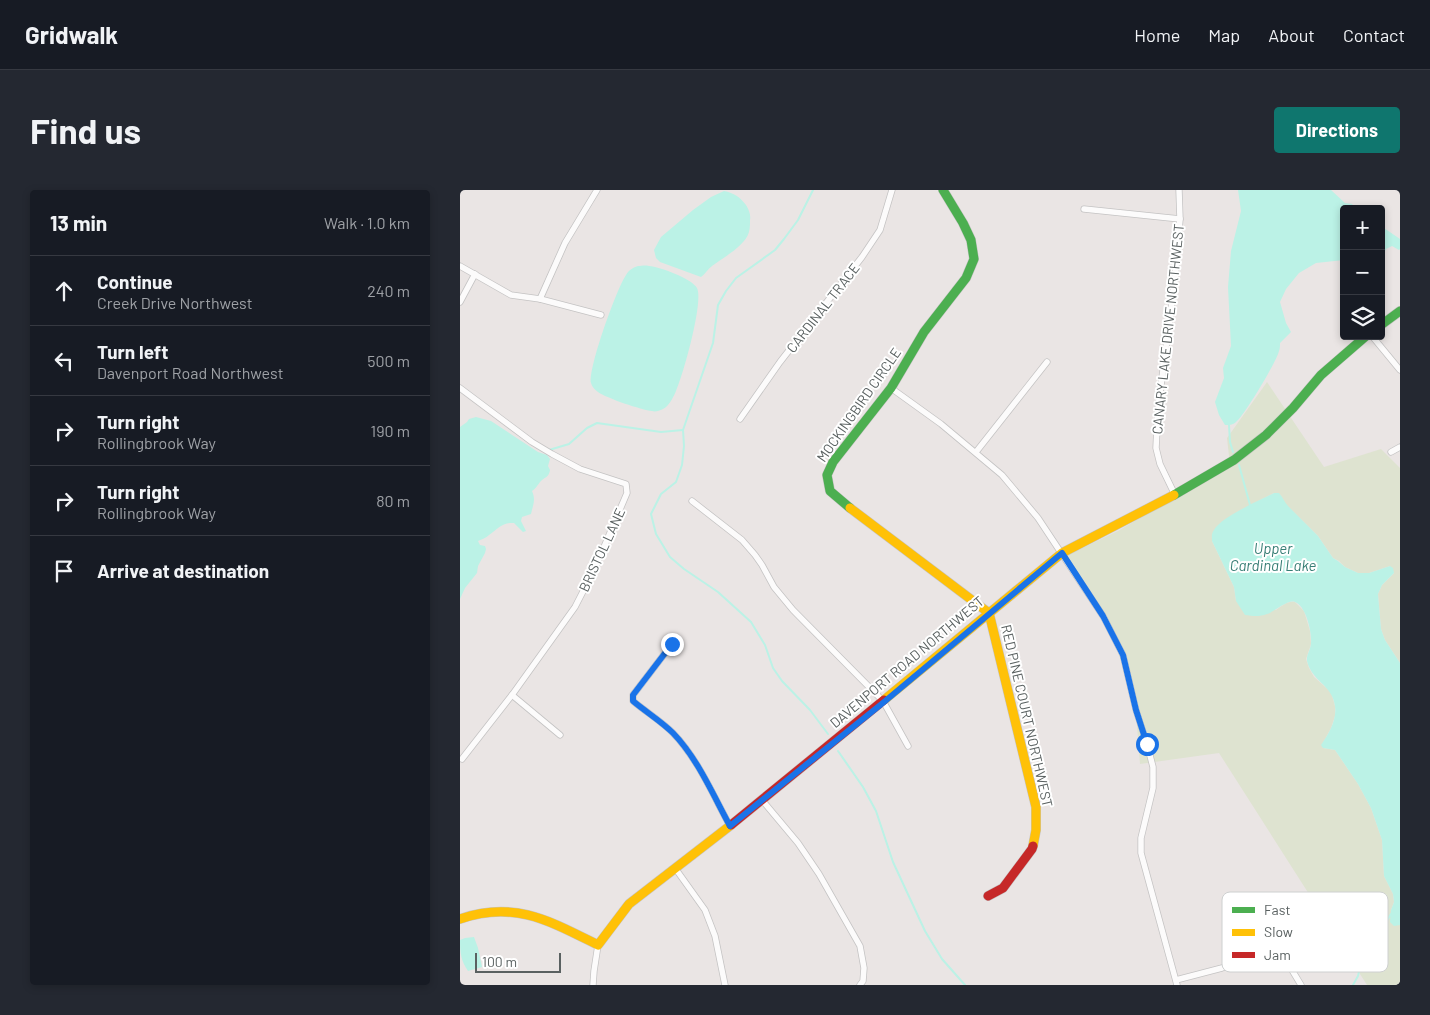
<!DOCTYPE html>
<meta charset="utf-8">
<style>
:root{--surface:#171b24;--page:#242831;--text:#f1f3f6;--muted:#9ea1a6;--line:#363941;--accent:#0f766e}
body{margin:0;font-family:Barlow,sans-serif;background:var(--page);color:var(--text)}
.controls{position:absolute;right:15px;top:15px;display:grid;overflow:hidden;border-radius:5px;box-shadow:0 2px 8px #0003}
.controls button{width:45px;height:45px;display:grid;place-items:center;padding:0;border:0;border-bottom:1px solid var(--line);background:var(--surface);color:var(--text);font:25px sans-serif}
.scale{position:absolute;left:15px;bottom:12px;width:86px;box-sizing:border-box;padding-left:5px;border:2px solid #5a6161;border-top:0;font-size:14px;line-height:18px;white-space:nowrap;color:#5a6161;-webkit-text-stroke:4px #fff;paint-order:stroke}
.stop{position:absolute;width:15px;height:15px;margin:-11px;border:4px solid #1a73e8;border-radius:50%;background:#fff}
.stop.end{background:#1a73e8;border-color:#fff;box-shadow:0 1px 5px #0008}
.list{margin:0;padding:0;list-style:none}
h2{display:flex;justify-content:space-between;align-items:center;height:65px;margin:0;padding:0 20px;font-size:21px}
h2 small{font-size:16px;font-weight:400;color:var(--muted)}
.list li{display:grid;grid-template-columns:32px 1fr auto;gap:15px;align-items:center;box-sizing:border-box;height:70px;padding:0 20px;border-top:1px solid var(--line)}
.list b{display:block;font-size:19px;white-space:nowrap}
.list p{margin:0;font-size:16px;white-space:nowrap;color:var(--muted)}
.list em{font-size:16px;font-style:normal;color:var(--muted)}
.icon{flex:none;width:28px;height:28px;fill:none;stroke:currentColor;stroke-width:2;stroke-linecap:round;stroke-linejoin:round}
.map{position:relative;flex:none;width:940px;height:795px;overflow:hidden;border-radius:5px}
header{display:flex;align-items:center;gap:30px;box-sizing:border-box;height:70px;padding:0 25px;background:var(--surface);border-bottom:1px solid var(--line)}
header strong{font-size:24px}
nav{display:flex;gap:28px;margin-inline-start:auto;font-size:18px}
.intro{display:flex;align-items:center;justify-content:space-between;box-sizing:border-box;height:120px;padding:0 30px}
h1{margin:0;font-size:35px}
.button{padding:12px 22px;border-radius:5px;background:var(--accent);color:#fff;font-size:18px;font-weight:700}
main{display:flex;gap:30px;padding:0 30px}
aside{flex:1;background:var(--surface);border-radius:5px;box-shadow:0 2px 8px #0003}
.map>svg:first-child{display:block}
.green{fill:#dee3d0}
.water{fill:#bbf2e6}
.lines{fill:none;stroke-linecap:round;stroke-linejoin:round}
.stream{stroke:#bbf2e6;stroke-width:2}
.street-casing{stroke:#c4c3c3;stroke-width:7}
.fast-casing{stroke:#c4c3c3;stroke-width:10}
.slow-casing{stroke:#c4c3c3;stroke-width:10}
.jam-casing{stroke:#c4c3c3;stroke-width:10}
.street{stroke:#fcfbfb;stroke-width:5.5}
.fast{stroke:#4caf50;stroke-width:9}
.slow{stroke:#ffc107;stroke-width:9}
.jam{stroke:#c62828;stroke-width:9}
.route{stroke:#1a73e8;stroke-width:6}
.labels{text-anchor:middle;stroke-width:4;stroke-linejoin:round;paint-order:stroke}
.street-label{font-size:14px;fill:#5a6161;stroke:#fff}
.water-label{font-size:15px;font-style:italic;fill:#377e75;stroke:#fff}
.key{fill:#fff;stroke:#ced0d0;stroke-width:1}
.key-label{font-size:14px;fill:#5a6161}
</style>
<header>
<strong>Gridwalk</strong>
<nav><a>Home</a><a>Map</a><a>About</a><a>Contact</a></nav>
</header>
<div class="intro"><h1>Find us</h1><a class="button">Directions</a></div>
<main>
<aside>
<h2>13 min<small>Walk · 1.0 km</small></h2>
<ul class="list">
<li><svg class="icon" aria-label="ahead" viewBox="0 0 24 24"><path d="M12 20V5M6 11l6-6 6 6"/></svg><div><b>Continue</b><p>Creek Drive Northwest</p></div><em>240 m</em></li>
<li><svg class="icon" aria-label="left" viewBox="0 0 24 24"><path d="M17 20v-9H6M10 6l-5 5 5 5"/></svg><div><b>Turn left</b><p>Davenport Road Northwest</p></div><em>500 m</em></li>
<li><svg class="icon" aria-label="right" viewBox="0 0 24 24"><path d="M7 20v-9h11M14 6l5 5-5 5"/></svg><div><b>Turn right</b><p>Rollingbrook Way</p></div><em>190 m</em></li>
<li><svg class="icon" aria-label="right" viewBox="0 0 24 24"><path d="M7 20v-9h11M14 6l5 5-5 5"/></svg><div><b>Turn right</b><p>Rollingbrook Way</p></div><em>80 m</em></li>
<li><svg class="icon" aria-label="arrive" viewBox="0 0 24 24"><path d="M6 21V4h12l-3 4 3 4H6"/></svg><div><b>Arrive at destination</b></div></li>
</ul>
</aside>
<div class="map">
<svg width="940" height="795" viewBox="0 0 940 795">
<rect width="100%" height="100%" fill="#eae5e4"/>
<path class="green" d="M807,192L864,277L921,259L940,278V473L925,450L921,439L918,404L922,395L934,383L930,376L909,383H898L885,377L879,371L873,368L858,346L814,303L781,320L752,345V351L774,397L776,411L816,420C822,416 827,411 835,412L844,421L850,441L851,454L846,469L849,478L854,487L871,502L875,516V526L871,538L862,555L863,558L875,560L898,594L911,618L922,650L924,686L933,704L934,712L931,720L935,735H940V795H907L759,563L680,574L675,510L652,445L606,366L658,341L770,275L767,248Z"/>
<g class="water">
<path d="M778,0H871L885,13L892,14L896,19H884V70L856,73L839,83L826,99L820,112L826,133L831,142L820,153C820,156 820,158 819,161C817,171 784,226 776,232C773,235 769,235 765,235L759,225L755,212L764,188L763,178L771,156L768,97L771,61L781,21Z"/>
<path d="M264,1C274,3 280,7 286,15C289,20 291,25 290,30C290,34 290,38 289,42C285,56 264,67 252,76C248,79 245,84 241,87L200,72L196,68L194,60L201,47L233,20L251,7Z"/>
<path d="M921,36L940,49V59L939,60L932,56L926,59L923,65L921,66Z"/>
<path d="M178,76C181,76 185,75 189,76C200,77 231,88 237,98C244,111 223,186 216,201C213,208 209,216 203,219C199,221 195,222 192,221C182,220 146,208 138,202C135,200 132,197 131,193C128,178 157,98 166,85C169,80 172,78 178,76Z"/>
<path d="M16,227L31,231L78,262L87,265L90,269L88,276L90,280C89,288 84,287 80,292C77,296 76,298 72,301C76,310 73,315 71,324L62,327L61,331L66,341L63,342L54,333C42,332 38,339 29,345C26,348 22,349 18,351L20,355L25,356L26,359L25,363L18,376L17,383L5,398L0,409V237L7,232L9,229Z"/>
<path d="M814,303H819C823,307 824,312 828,316L858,346L873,368L878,371L885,377L898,383H909L930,376L933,378L934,383L922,395L918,404L921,439L925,450L940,473V735L934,736L930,732L931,720L934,712L933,704L924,686L922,650L911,618L898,594L875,560L863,558L861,555C869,543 877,530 875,516C872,494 852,492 847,471C846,465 851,459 851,453C852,442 846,416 835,412C828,409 814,422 807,424C799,427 793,426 785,425L776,411L774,397L752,351C752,347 751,344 754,340C761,327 800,310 814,303Z"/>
<path d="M14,747L18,758L22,777L8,781C1,771 0,763 0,750L5,748Z"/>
</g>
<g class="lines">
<g class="stream">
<path d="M353,0L338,30L324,49L315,60L276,88L266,101L258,115L253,153L223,240L224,256L222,275L216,292L201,304L191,324L196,344L210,367L224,379L258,402L291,432L305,455L313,478L322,491L350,520L368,544"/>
<path d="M769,235L770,252L773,262"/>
<path d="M89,260L109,254L127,238L137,233L201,242L223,240"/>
<path d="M779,275L790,315"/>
<path d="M378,561L403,597L416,621L433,672L465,741L482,769L505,795"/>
<path d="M893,795L898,786L901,773L931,724"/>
</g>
<defs>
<g id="street">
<path d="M624,19L720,29"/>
<path d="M0,76L51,105L80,109L141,125"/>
<path d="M80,109L105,53L137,0"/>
<path d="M0,112L15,84"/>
<path d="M912,146L940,180"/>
<path d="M0,198L72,252L92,264L120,279L166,294L167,303L135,378L115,417L52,505L2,569"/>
<path d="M431,198L481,234L542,285L578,328L643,426L663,465L676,520L687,554L693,577V598L681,648V663L717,795"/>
<path d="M280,229L320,172L402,67L420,40L432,0"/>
<path d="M516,262L587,172"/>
<path d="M931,262L940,257"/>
<path d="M715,305L700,274L696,258L698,218L715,89L720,29L719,0"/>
<path d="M232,311L282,350L295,365L302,375L314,397L333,420L423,511L448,556"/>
<path d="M212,454L173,505V511C186,522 201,531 213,543C238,569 253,605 270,636"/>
<path d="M52,505L100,545"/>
<path d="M302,610L338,653L359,684L400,756L404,778L403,791L400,795"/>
<path d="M215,678L245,720L255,746L265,795"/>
<path d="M716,790L762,778L777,772L809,742L841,795"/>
<path d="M133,795L134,781L138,755"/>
</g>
<g id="fast">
<path d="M921,135L940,121"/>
<path d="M714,305L774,270L806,245L833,218L861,185L906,146"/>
<path d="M390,318L370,301L367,285L373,272L431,198L464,142L506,88L514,69L511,50L503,33L483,0"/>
</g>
<g id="slow">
<path d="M390,318L529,423L576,617V640L573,656"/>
<path d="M424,510L602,363L714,305"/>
<path d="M0,729C54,710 90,731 138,755L169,714L271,635"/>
</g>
<g id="jam">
<path d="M271,635L424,510"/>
<path d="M528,706L543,698L572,659L573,656"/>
</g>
</defs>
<use href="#street" class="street-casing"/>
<use href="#fast" class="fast-casing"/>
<use href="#slow" class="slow-casing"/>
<use href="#jam" class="jam-casing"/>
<use href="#street" class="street"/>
<use href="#fast" class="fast"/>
<use href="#slow" class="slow"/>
<use href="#jam" class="jam"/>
</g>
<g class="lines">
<path class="route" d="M212,454L173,505V511C186,522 201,531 213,543C238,569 253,605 270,636L424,512L602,363L643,426L663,465L676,520L687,554"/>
</g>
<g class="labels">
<g class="street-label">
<text transform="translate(363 118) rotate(-52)" y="5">CARDINAL TRACE</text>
<text transform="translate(708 139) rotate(-84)" y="5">CANARY LAKE DRIVE NORTHWEST</text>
<text transform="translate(399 215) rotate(-55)" y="5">MOCKINGBIRD CIRCLE</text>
<text transform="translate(142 360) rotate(-65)" y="5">BRISTOL LANE</text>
<text transform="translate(447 472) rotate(-40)" y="5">DAVENPORT ROAD NORTHWEST</text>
<text transform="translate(567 526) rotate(77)" y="5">RED PINE COURT NORTHWEST</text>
</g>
<g class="water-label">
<text x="813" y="364">Upper<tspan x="813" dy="17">Cardinal Lake</tspan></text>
</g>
</g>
<rect x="762" y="702" width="166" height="80" rx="8" class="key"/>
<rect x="772" y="717" width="23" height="6" fill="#4caf50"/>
<rect x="772" y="739" width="23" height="7" fill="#ffc107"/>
<rect x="772" y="762" width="23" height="6" fill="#c62828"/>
<g class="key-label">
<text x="804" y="725">Fast</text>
<text x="804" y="747">Slow</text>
<text x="804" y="770">Jam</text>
</g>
</svg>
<div class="controls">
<button>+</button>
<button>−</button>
<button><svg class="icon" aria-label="layers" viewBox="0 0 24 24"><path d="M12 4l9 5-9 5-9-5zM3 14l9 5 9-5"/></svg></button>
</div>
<div class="scale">100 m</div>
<div class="stop" style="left:687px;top:554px"></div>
<div class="stop end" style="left:212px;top:454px"></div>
</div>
</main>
